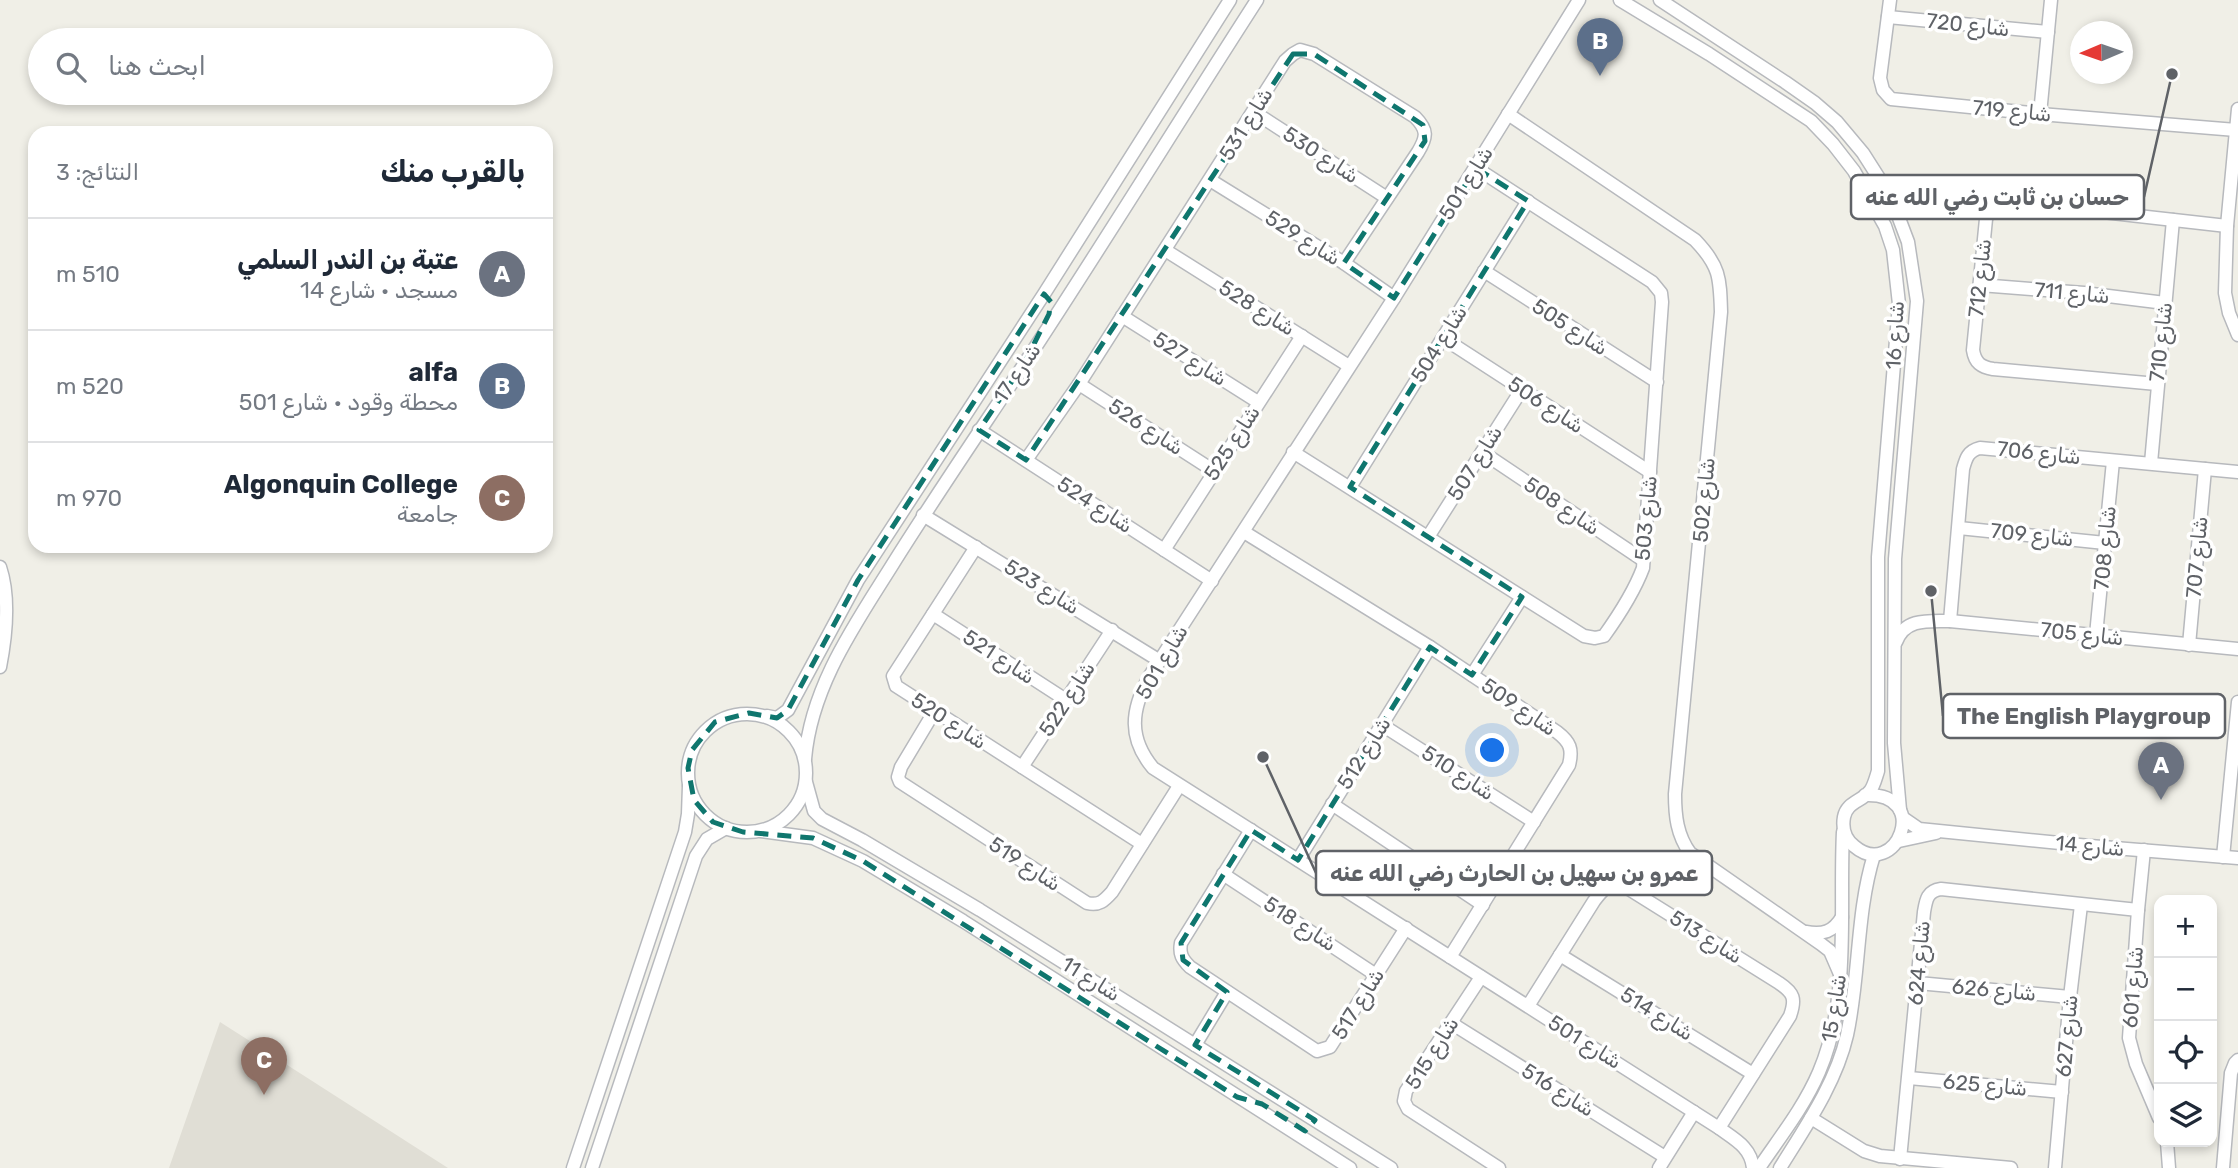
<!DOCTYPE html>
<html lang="ar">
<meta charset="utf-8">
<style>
:root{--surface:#fff;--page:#f6f6f7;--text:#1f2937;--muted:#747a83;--line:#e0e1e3;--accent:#e74d37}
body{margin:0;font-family:Rubik,Vazirmatn,sans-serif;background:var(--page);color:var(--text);direction:rtl}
.controls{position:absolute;right:21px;bottom:21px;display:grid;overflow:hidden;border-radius:14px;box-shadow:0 4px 10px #0003}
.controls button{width:63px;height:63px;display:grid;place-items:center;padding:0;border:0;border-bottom:2px solid var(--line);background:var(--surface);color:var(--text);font:35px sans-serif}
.compass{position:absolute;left:2070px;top:21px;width:63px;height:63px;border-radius:50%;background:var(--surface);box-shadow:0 4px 10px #0003;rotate:268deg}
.you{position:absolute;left:1493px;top:751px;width:24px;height:24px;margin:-18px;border:5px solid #fff;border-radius:50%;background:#1a73e8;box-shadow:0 0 0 10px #1a73e833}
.badge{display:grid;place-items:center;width:46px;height:46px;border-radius:50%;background:var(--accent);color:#fff;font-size:23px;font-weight:700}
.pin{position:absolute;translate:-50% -58px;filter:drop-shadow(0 2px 4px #0008)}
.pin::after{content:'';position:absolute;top:37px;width:24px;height:21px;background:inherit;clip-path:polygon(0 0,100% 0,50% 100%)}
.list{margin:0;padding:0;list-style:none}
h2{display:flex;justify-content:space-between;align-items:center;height:91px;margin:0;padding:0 28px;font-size:30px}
h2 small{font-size:23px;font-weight:400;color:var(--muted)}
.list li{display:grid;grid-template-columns:46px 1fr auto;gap:21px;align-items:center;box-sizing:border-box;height:112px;padding:0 28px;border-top:2px solid var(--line)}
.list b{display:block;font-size:26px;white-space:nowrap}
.list p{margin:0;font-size:23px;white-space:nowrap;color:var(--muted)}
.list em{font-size:23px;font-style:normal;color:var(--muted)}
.icon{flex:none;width:38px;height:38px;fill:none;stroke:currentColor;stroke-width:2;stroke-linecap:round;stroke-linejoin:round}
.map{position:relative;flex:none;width:2238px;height:1168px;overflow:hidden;direction:ltr}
.search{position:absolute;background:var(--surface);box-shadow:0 4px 10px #0003;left:28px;top:28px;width:525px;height:77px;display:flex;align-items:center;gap:18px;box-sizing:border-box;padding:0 24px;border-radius:38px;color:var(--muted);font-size:26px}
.panel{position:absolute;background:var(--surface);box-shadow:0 4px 10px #0003;left:28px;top:126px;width:525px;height:427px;border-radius:21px;direction:rtl}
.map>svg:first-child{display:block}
.education{fill:#e0ded5}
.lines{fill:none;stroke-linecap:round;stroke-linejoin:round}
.minor-casing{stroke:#b7b9bd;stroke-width:15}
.minor{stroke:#fff;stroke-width:12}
.marked{fill:none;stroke:#0f766e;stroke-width:5;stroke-dasharray:14 9;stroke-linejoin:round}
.labels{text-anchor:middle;stroke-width:7;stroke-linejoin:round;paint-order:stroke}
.street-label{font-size:21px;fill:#5f6267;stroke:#fff}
.leader{fill:none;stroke:#5f6267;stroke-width:2.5}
.callout-dot{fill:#5f6267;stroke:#fff;stroke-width:2.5}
.callout{fill:#fff;stroke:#5f6267;stroke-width:2.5}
.callout-label{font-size:23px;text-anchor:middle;font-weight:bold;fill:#5f6267}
</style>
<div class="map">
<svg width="2238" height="1168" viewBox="0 0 2238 1168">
<rect width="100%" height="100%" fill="#f0efe7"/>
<path class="education" d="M220,1022L448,1168H169Z"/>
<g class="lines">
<defs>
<g id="minor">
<path d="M1579,0L1394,298L1149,677C1131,710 1128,738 1153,768L1719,1128C1734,1139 1751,1147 1753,1168"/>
<path d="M1620,0L1709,54L1811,121L1833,144L1854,171L1885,226L1893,250L1899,304L1878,557V771C1876,777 1874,786 1870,791C1861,802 1847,802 1844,817C1842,828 1845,839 1854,846C1896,882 1933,792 1865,795"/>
<path d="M1660,0L1785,82L1815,103L1837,122L1863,153L1891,197L1908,242L1917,301L1895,559L1894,743L1900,810"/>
<path d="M1890,0L1880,78L1883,90L1891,99L2040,114L2236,130"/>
<path d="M1888,17L2048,32"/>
<path d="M2238,109L2227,226L2225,293L2229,313L2238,335"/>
<path d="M1254,112L1387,198"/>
<path d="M1508,114L1695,240C1720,266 1720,278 1721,312L1675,794C1675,816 1677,835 1690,853L1821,944L1830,951L1840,974"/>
<path d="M2040,114L2051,0"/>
<path d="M1210,180L1344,263L1394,298"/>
<path d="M1165,250L1349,366"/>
<path d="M1484,271L1657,382"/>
<path d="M1980,285L2084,293L2165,303"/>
<path d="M1122,316L1258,402"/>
<path d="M1443,338L1650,472"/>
<path d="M1079,384L1214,471"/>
<path d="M2157,384L1993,369C1981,367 1975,363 1973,350L1986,219C1991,208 1994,204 2006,201L2227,226"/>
<path d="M979,430L1212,581"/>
<path d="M1293,452L1584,636L1595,638L1604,636C1619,615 1634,592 1643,568L1662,302L1661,293L1652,282L1476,168"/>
<path d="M1482,452L1643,560"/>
<path d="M1026,460L1079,384L1285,61L1293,54L1300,50L1314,54L1415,117C1428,130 1427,137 1418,152L1344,263"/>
<path d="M2151,463L2173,220"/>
<path d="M1350,487L1528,201"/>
<path d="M923,515L1160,661"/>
<path d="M1959,528L2105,543"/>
<path d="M1244,532L1430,647L1557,732C1570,742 1573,749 1569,765L1450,957"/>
<path d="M1428,537L1522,389"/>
<path d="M976,547L893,676L896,686L1142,844"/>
<path d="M1164,550L1302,336"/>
<path d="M0,567C10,597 6,636 0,667"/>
<path d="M933,614L1066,700"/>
<path d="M1950,621L1963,469C1966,458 1968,451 1980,448L2238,472"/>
<path d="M2096,635L2113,461"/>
<path d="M1896,642C1905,618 1928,621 1950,621L2238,649"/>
<path d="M2189,645L2205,469"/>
<path d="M1472,675L1522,597"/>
<path d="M934,712L901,767L898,777L900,782L1087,903C1099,906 1104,901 1112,892L1179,786"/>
<circle cx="747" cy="773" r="59"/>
<path d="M767,716L777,718L788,710L858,580L1044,294L1230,0"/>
<path d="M1382,725L1534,822"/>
<path d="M805,759C811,687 854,626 891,567C934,498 980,431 1025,363C1104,243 1179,121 1257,0"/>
<path d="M1022,767L1112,630"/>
<path d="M806,782L814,811L822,819L862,840L980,910L1391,1168"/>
<path d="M1332,804L1483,905"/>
<path d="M1903,818L1919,829L2090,846L2238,858"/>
<path d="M1251,830L1181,943C1179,954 1182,959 1190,967L1317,1051L1330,1047L1406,928"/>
<path d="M761,831L813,838L863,861L963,921L1350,1168"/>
<path d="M1899,841L1936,833"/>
<path d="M2144,850L2138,910L2129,1038L2136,1064L2159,1118"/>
<path d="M2223,857L2238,702"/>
<path d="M1298,860L1430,647"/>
<path d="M1223,874L1376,975"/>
<path d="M1806,932C1823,935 1833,932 1842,917"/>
<path d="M1560,955L1753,1074"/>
<path d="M1481,977L1406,1091L1404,1101L1408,1109L1499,1168"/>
<path d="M1918,983L2070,997"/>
<path d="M1528,1006L1594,901C1603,889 1609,882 1624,886L1779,983C1794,993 1796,999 1790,1016L1719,1128"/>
<path d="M1451,1023L1665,1157"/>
<path d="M1195,1045L1227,992"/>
<path d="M1909,1078L2062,1092"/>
<path d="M1811,1118L1864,1151L1880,1156L2011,1168"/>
<path d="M2167,1142L2169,1168"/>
<path d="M1900,1159L1924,912C1926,900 1927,891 1941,889L2138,910"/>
<path d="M573,1168L685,832L688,814L689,786"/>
<path d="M592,1168L696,856L707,839L726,828"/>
<path d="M1659,1168L1694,1112"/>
<path d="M1759,1168C1780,1137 1804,1107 1819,1072C1851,997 1839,912 1843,832"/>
<path d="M1780,1168C1806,1126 1836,1083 1847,1035C1860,975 1856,913 1874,855"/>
<path d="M2055,1168L2070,997L2081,905"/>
<path d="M2223,1168L2231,1073L2235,1063L2238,1060"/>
</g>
</defs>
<use href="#minor" class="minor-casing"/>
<use href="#minor" class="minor"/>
</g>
<path class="marked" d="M1293,54H1314L1423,125L1425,141L1344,263L1394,298L1476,168L1528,201L1350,487L1522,597L1472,675L1430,647L1298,860L1251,830L1181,943L1183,960L1227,992L1195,1045L1315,1120L1305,1131L1262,1104L1237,1097L863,861L813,838L743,832L713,822L694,800L688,768L692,750L715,722L749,713L777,718L788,710L858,580L1044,294L1051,302L1049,314L1025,362L979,430L1026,460Z"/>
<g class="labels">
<g class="street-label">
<text transform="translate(1968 25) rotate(6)" y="7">شارع 720</text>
<text transform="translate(2012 111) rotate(5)" y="7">شارع 719</text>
<text transform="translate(1246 124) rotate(-58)" y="7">شارع 531</text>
<text transform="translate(1321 155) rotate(33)" y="7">شارع 530</text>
<text transform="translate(1466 183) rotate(-58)" y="7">شارع 501</text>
<text transform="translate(1303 238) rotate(32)" y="7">شارع 529</text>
<text transform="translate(1980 278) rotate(-84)" y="7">شارع 712</text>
<text transform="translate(2072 293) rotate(5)" y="7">شارع 711</text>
<text transform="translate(1257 308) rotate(32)" y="7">شارع 528</text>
<text transform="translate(1570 327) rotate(33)" y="7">شارع 505</text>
<text transform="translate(1895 335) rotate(-87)" y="7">شارع 16</text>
<text transform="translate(2161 342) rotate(-84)" y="7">شارع 710</text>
<text transform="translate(1439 344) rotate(-58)" y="7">شارع 504</text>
<text transform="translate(1190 359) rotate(32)" y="7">شارع 527</text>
<text transform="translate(1017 373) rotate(-56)" y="7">شارع 17</text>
<text transform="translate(1546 405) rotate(33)" y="7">شارع 506</text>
<text transform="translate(1146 427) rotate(33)" y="7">شارع 526</text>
<text transform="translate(1232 443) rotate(-57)" y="7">شارع 525</text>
<text transform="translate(2039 453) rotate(6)" y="7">شارع 706</text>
<text transform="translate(1475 463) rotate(-58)" y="7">شارع 507</text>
<text transform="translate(1704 500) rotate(-85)" y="7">شارع 502</text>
<text transform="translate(1095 505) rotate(33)" y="7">شارع 524</text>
<text transform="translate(1562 506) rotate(34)" y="7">شارع 508</text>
<text transform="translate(1646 518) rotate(-85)" y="7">شارع 503</text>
<text transform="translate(2032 535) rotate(6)" y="7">شارع 709</text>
<text transform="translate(2105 548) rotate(-85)" y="7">شارع 708</text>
<text transform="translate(2197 557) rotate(-85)" y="7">شارع 707</text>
<text transform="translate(1042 587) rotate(32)" y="7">شارع 523</text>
<text transform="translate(2082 634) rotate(6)" y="7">شارع 705</text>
<text transform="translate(999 657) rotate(33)" y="7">شارع 521</text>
<text transform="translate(1162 662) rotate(-60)" y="7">شارع 501</text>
<text transform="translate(1067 699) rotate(-57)" y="7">شارع 522</text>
<text transform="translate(1519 707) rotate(34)" y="7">شارع 509</text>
<text transform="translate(949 721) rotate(33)" y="7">شارع 520</text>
<text transform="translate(1364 753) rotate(-58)" y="7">شارع 512</text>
<text transform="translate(1458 773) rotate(33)" y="7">شارع 510</text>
<text transform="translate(2090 846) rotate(5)" y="7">شارع 14</text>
<text transform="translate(1025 864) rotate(33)" y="7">شارع 519</text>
<text transform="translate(1300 924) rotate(33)" y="7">شارع 518</text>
<text transform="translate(1706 937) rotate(32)" y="7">شارع 513</text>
<text transform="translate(1919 963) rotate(-85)" y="7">شارع 624</text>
<text transform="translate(1091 979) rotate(32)" y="7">شارع 11</text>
<text transform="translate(2133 987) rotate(-86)" y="7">شارع 601</text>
<text transform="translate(1994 990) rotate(5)" y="7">شارع 626</text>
<text transform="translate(1358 1004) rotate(-58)" y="7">شارع 517</text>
<text transform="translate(1834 1008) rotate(-81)" y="7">شارع 15</text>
<text transform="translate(1657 1014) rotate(32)" y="7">شارع 514</text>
<text transform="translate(2067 1036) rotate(-85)" y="7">شارع 627</text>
<text transform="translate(1585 1042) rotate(32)" y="7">شارع 501</text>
<text transform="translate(1432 1053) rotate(-58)" y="7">شارع 515</text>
<text transform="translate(1985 1085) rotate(5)" y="7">شارع 625</text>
<text transform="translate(1558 1090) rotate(32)" y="7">شارع 516</text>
</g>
</g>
<path class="leader" d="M2172 74L2144 197M1931 591L1943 716M1263 757L1316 873"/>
<g class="callout-dot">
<circle cx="2172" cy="74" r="7"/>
<circle cx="1931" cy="591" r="7"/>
<circle cx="1263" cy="757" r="7"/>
</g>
<g class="callout">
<rect x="1851" y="175" width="293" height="44" rx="7"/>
<rect x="1943" y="694" width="282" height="44" rx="7"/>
<rect x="1316" y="851" width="396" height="44" rx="7"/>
</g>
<g class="callout-label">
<text x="1997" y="205">حسان بن ثابت رضي الله عنه</text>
<text x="2084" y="724">The English Playgroup</text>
<text x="1514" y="881">عمرو بن سهيل بن الحارث رضي الله عنه</text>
</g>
</svg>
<div class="controls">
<button>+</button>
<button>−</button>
<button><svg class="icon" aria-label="locate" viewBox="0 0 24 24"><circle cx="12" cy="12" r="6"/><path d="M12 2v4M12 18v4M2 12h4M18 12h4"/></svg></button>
<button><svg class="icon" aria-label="layers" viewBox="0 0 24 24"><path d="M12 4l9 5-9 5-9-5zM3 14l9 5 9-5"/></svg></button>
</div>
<svg class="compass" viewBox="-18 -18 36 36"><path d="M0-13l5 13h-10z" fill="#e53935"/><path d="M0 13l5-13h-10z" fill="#747a83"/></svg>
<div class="you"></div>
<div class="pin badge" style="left:2161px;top:800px;background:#6b7280">A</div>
<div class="pin badge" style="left:1600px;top:76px;background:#5c6f8a">B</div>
<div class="pin badge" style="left:264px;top:1095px;background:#8d6e63">C</div>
<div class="search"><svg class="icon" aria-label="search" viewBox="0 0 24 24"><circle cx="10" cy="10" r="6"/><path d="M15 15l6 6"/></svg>ابحث هنا</div>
<section class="panel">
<h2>بالقرب منك<small>النتائج: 3</small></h2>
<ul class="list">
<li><span class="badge" style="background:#6b7280">A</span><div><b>عتبة بن الندر السلمي</b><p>مسجد · شارع 14</p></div><em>510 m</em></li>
<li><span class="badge" style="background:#5c6f8a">B</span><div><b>alfa</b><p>محطة وقود · شارع 501</p></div><em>520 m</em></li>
<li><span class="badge" style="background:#8d6e63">C</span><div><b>Algonquin College</b><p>جامعة</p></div><em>970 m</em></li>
</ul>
</section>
</div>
